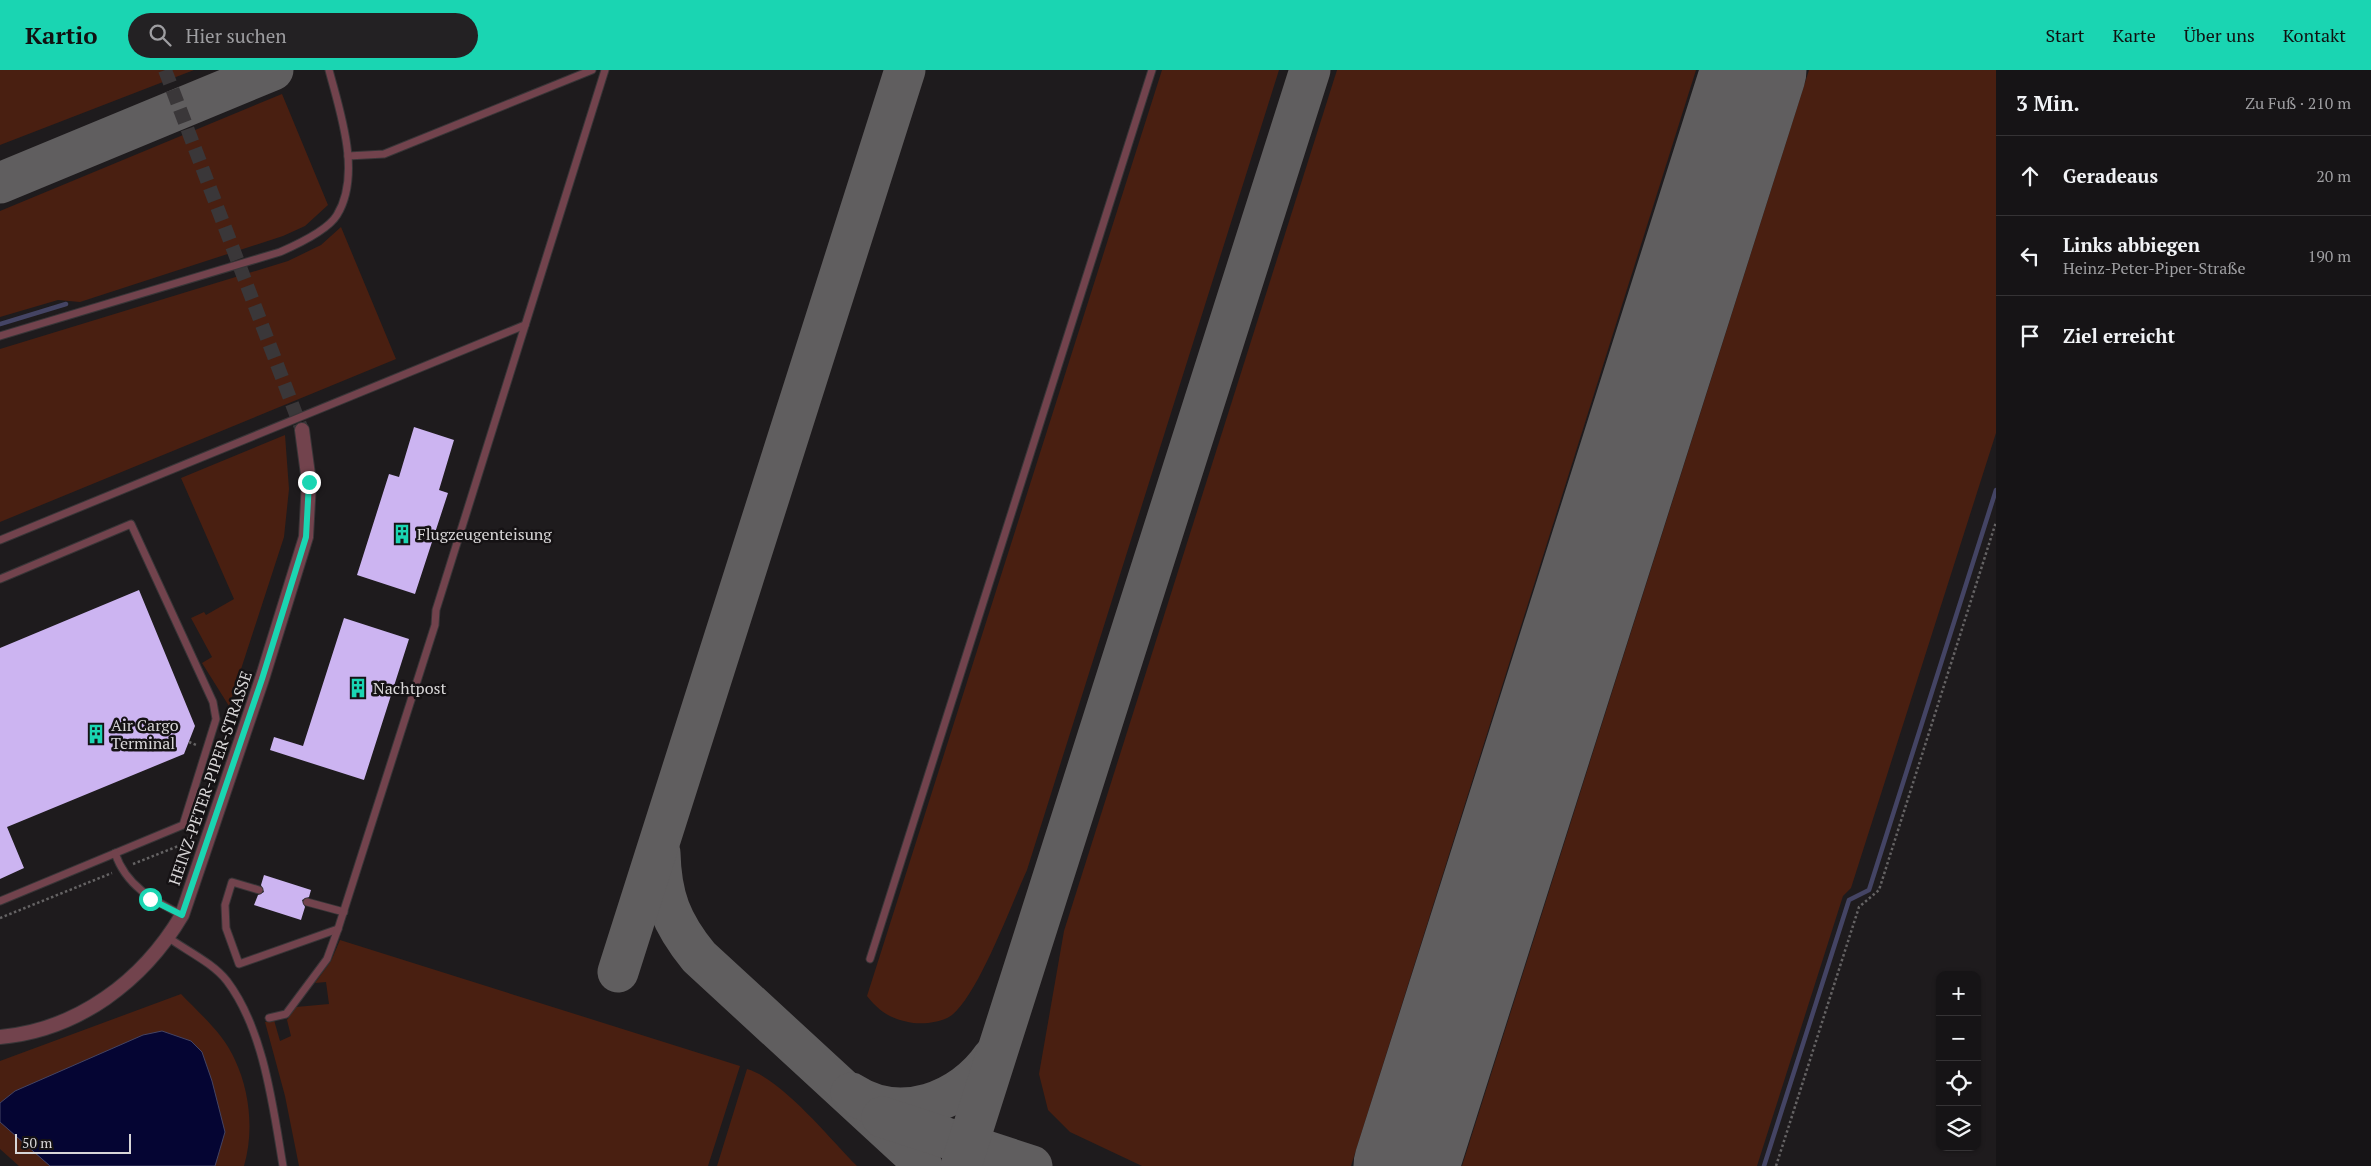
<!DOCTYPE html>
<html lang="de">
<meta charset="utf-8">
<style>
:root{--surface:#161416;--page:#232123;--text:#f1f3f6;--muted:#9e9ea1;--line:#353335;--accent:#1ad5b2}
body{margin:0;font-family:"PT Serif",serif;background:var(--page);color:var(--text)}
.controls{position:absolute;right:15px;bottom:15px;display:grid;overflow:hidden;border-radius:10px;box-shadow:0 1px 4px #0004}
.controls button{width:45px;height:45px;display:grid;place-items:center;padding:0;border:0;border-bottom:1px solid var(--line);background:var(--surface);color:var(--text);font:25px sans-serif}
.scale{position:absolute;left:15px;bottom:12px;width:116px;box-sizing:border-box;padding-left:5px;border:2px solid #d8d6d7;border-top:0;font-size:14px;line-height:18px;white-space:nowrap;color:#d8d6d7;-webkit-text-stroke:4px #151214;paint-order:stroke}
.stop{position:absolute;width:15px;height:15px;margin:-11px;border:4px solid #1ad5b2;border-radius:50%;background:#fff}
.stop.end{background:#1ad5b2;border-color:#fff;box-shadow:0 1px 5px #0008}
.list{margin:0;padding:0;list-style:none}
h2{display:flex;justify-content:space-between;align-items:center;height:65px;margin:0;padding:0 20px;font-size:21px}
h2 small{font-size:16px;font-weight:400;color:var(--muted)}
.list li{display:grid;grid-template-columns:32px 1fr auto;gap:15px;align-items:center;box-sizing:border-box;height:80px;padding:0 20px;border-top:1px solid var(--line)}
.list b{display:block;font-size:19px;white-space:nowrap}
.list p{margin:0;font-size:16px;white-space:nowrap;color:var(--muted)}
.list em{font-size:16px;font-style:normal;color:var(--muted)}
.icon{flex:none;width:28px;height:28px;fill:none;stroke:currentColor;stroke-width:2;stroke-linecap:round;stroke-linejoin:round}
.map{position:relative;flex:none;width:1996px;height:1096px;overflow:hidden}
header{display:flex;align-items:center;gap:30px;box-sizing:border-box;height:70px;padding:0 25px;background:var(--accent);color:#111}
header strong{font-size:24px}
nav{display:flex;gap:28px;margin-inline-start:auto;font-size:18px}
.search{width:350px;height:45px;background:var(--page);display:flex;align-items:center;gap:12px;box-sizing:border-box;padding:0 18px;border-radius:28px;color:var(--muted);font-size:19px}
main{display:flex}
aside{flex:1;background:var(--surface)}
.map>svg:first-child{display:block}
.green{fill:#491f11}
.water{fill:#050533;stroke:#444464}
.lines{fill:none;stroke-linecap:round;stroke-linejoin:round}
.stream{stroke:#444464;stroke-width:4.5}
.taxiway{stroke:#605e5f;stroke-width:41}
.runway{stroke:#605e5f;stroke-width:105}
.building{fill:#ccb4f1}
.minor-tunnel{stroke:#3a3739;stroke-width:14;stroke-dasharray:14 7;stroke-linecap:butt}
.service-casing{stroke:#383537;stroke-width:9}
.minor-casing{stroke:#383537;stroke-width:16}
.path{stroke:#656364;stroke-width:2.5;stroke-dasharray:2.5 2.5;stroke-linecap:butt}
.service{stroke:#72434d;stroke-width:7}
.minor{stroke:#72434d;stroke-width:14}
.route{stroke:#1ad5b2;stroke-width:6}
.labels{text-anchor:middle;stroke-width:5;stroke-linejoin:round;paint-order:stroke}
.poi-label{font-size:16px;fill:#d8d6d7;stroke:#151214;text-anchor:start}
.street-label{font-size:16px;fill:#d8d6d7;stroke:#151214}
</style>
<header>
<strong>Kartio</strong>
<div class="search"><svg class="icon" aria-label="search" viewBox="0 0 24 24"><circle cx="10" cy="10" r="6"/><path d="M15 15l6 6"/></svg>Hier suchen</div>
<nav><a>Start</a><a>Karte</a><a>Über uns</a><a>Kontakt</a></nav>
</header>
<main>
<div class="map">
<svg width="1996" height="1096" viewBox="0 0 1996 1096">
<rect width="100%" height="100%" fill="#1e1b1d"/>
<g class="green">
<path d="M0,0H194L0,75Z"/>
<path d="M1162,0H1279L1027,800C1011,835 979,923 952,945C942,953 919,955 908,952C889,948 879,941 867,926Z"/>
<path d="M1337,0H1696L1351,1096H1142L1070,1062L1048,1040L1039,1004L1064,861Z"/>
<path d="M1809,0H1996V363L1851,818L1843,826L1757,1096H1462Z"/>
<path d="M282,24L328,135L305,156L283,166L80,232L58,230L0,247V141Z"/>
<path d="M341,157L396,289L0,452V279L288,191L321,175Z"/>
<path d="M285,365L289,419L284,467L229,636L202,593L212,587L191,548L204,542L206,545L234,529L181,408Z"/>
<path d="M340,870L740,996L708,1096H299L285,1026L265,952L274,950L280,971L291,966L287,950L296,937L329,934L326,912L315,913L331,891Z"/>
<path d="M181,924C200,944 224,964 235,990C250,1022 254,1062 244,1096H19L0,1079V991Z"/>
<path d="M747,999C782,1009 830,1069 857,1096H717Z"/>
</g>
<path class="water" d="M162,961L191,971L202,982L212,1011L225,1062L215,1096H50L0,1052V1033L15,1021L143,965Z"/>
<g class="lines">
<g class="stream">
<path d="M0,254L66,234"/>
<path d="M1764,1096L1849,830L1869,820L1996,420"/>
</g>
<g class="taxiway">
<path d="M0,113L273,0"/>
<path d="M660,783C661,826 671,853 699,887L912,1083L922,1096"/>
<path d="M618,902L905,0"/>
<path d="M851,1023C900,1055 962,1032 993,987"/>
<path d="M882,1047L1032,1096"/>
<path d="M961,1096L1310,0"/>
</g>
<path class="runway" d="M1406,1096L1754,0"/>
</g>
<g class="building">
<path d="M414,357L454,370L439,420L448,423L415,524L357,505L389,404L399,407Z"/>
<path d="M139,520L195,656L184,684L7,757L24,798L0,809V578Z"/>
<path d="M344,548L409,569L364,710L270,680L274,667L303,676Z"/>
<path d="M264,805L311,820L309,827L302,830L305,837L301,850L254,835L258,825L264,822L261,815Z"/>
</g>
<g class="lines">
<path class="minor-tunnel" d="M165,0L302,360"/>
<defs>
<g id="service">
<path d="M348,86L384,84L592,0"/>
<path d="M0,266L280,182C296,175 328,160 337,145C362,104 340,42 329,0"/>
<path d="M0,470L525,255"/>
<path d="M0,509L131,454L213,632L216,649L183,755L0,831"/>
<path d="M115,783C126,816 153,830 182,845"/>
<path d="M259,820L232,812L225,835L226,858L239,894L338,859"/>
<path d="M307,832L344,842"/>
<path d="M169,868C187,881 213,893 227,911C264,960 273,1037 283,1096"/>
<path d="M870,889L1152,0"/>
<path d="M269,948L286,944L327,889L338,859L435,555L436,540L605,0"/>
</g>
<path id="minor" d="M0,967C78,960 143,911 182,845L262,609L306,467L309,412L302,360"/>
</defs>
<use href="#service" class="service-casing"/>
<use href="#minor" class="minor-casing"/>
<g class="path">
<path d="M189,672L196,675"/>
<path d="M133,794L186,773L188,766"/>
<path d="M0,848L112,803"/>
<path d="M1776,1096L1859,837L1879,820L1996,452"/>
</g>
<use href="#service" class="service"/>
<use href="#minor" class="minor"/>
</g>
<g class="lines">
<path class="route" d="M150,829L182,845L262,609L306,467L309,412"/>
</g>
<defs>
<symbol id="building-bare" viewBox="-9 -9 18 18"><path d="M-4-6H4V6H1V3H-1V6H-4ZM-2.5-4.3h1.7v1.8h-1.7ZM.8-4.3h1.7v1.8H.8ZM-2.5-1h1.7V.8h-1.7ZM.8-1h1.7V.8H.8Z" fill="#1ad5b2" stroke="#151214" stroke-width="2.5" paint-order="stroke"/></symbol>
</defs>
<g fill-rule="evenodd">
<use href="#building-bare" x="388" y="450" width="28" height="28"/>
<use href="#building-bare" x="344" y="604" width="28" height="28"/>
<use href="#building-bare" x="82" y="650" width="28" height="28"/>
</g>
<g class="labels">
<g class="poi-label">
<text x="417" y="470">Flugzeugenteisung</text>
<text x="373" y="624">Nachtpost</text>
<text x="111" y="661">Air Cargo<tspan x="111" dy="18">Terminal</tspan></text>
</g>
<g class="street-label">
<text transform="translate(210 708) rotate(-71)" y="6">HEINZ-PETER-PIPER-STRASSE</text>
</g>
</g>
</svg>
<div class="controls">
<button>+</button>
<button>−</button>
<button><svg class="icon" aria-label="locate" viewBox="0 0 24 24"><circle cx="12" cy="12" r="6"/><path d="M12 2v4M12 18v4M2 12h4M18 12h4"/></svg></button>
<button><svg class="icon" aria-label="layers" viewBox="0 0 24 24"><path d="M12 4l9 5-9 5-9-5zM3 14l9 5 9-5"/></svg></button>
</div>
<div class="scale">50 m</div>
<div class="stop" style="left:150px;top:829px"></div>
<div class="stop end" style="left:309px;top:412px"></div>
</div>
<aside>
<h2>3 Min.<small>Zu Fuß · 210 m</small></h2>
<ul class="list">
<li><svg class="icon" aria-label="ahead" viewBox="0 0 24 24"><path d="M12 20V5M6 11l6-6 6 6"/></svg><div><b>Geradeaus</b></div><em>20 m</em></li>
<li><svg class="icon" aria-label="left" viewBox="0 0 24 24"><path d="M17 20v-9H6M10 6l-5 5 5 5"/></svg><div><b>Links abbiegen</b><p>Heinz-Peter-Piper-Straße</p></div><em>190 m</em></li>
<li><svg class="icon" aria-label="arrive" viewBox="0 0 24 24"><path d="M6 21V4h12l-3 4 3 4H6"/></svg><div><b>Ziel erreicht</b></div></li>
</ul>
</aside>
</main>
